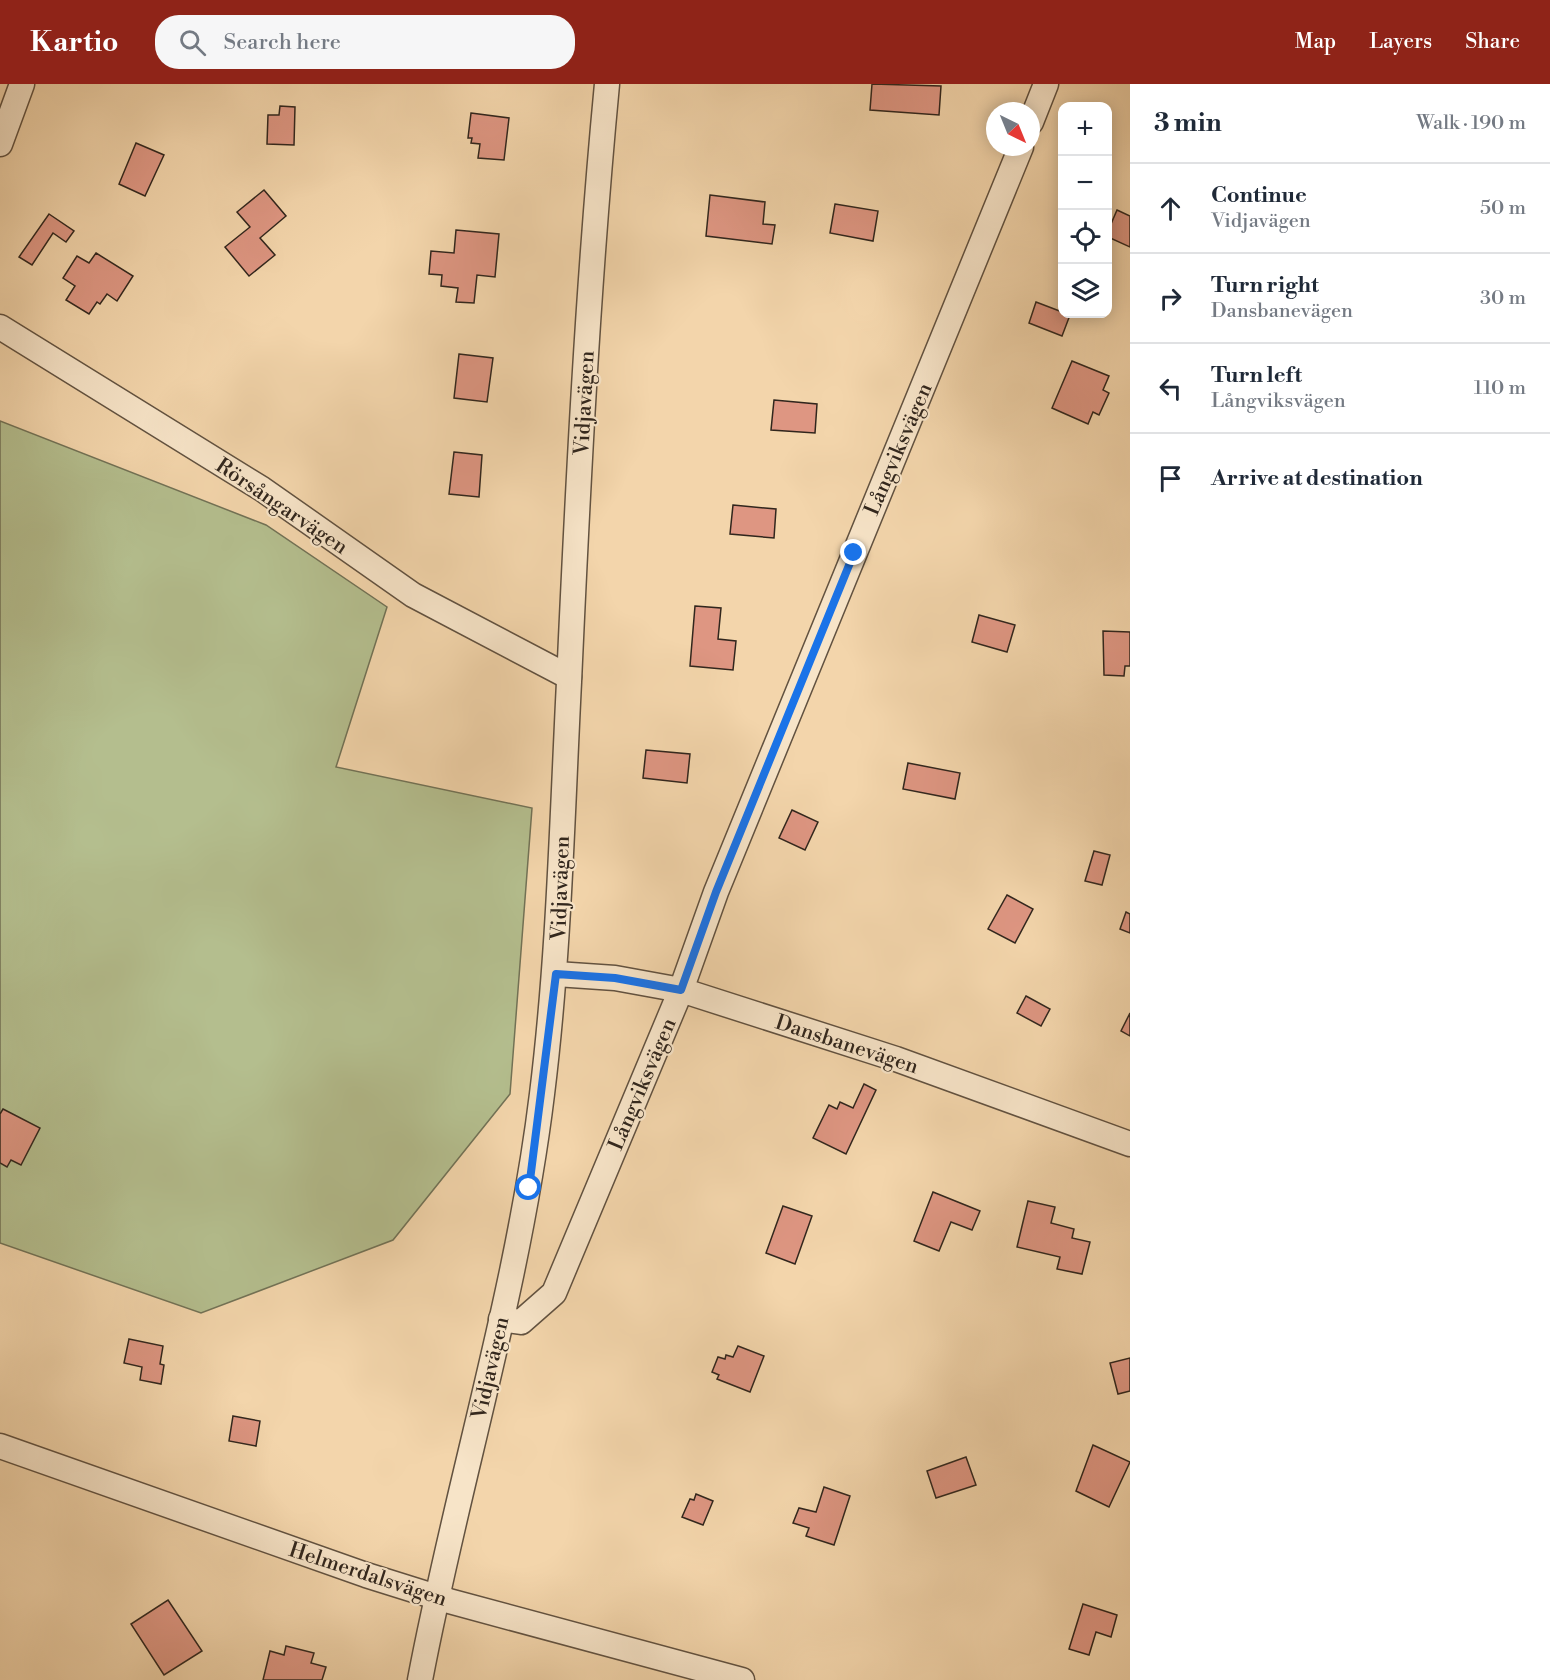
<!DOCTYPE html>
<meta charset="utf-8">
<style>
:root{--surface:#fff;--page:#f6f6f7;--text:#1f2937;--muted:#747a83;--line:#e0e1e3;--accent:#8f2418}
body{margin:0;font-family:"Libre Bodoni",serif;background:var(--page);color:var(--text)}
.controls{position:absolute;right:18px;top:18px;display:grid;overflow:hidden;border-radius:12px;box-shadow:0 3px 15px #0003}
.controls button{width:54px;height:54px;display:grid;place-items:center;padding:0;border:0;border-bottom:2px solid var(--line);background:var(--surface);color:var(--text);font:30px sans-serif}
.compass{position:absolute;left:986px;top:18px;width:54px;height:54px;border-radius:50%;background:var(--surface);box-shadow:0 3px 15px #0003;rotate:137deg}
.stop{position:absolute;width:18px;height:18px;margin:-14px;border:4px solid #1a73e8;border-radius:50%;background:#fff}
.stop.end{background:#1a73e8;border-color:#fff;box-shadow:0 2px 6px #0008}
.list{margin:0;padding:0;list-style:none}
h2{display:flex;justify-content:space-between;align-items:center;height:78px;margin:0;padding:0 24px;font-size:26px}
h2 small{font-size:20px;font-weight:400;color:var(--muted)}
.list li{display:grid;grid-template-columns:39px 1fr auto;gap:18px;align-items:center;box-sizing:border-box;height:90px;padding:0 24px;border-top:2px solid var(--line)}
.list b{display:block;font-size:22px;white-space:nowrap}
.list p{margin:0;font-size:20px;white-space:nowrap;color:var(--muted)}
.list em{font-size:20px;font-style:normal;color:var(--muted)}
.icon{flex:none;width:33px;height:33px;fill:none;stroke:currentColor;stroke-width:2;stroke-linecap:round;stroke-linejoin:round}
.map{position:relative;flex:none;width:1130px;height:1596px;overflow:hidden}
header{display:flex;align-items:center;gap:36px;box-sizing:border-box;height:84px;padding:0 30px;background:var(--accent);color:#fff}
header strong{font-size:28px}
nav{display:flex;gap:33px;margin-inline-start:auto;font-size:21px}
.search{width:420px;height:54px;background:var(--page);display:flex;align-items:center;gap:15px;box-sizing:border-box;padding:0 21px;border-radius:24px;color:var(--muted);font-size:22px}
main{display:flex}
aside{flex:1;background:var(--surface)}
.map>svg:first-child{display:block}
.green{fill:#b4be8e;stroke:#727256;stroke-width:1.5}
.building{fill:#de9682;stroke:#31261d;stroke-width:1.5}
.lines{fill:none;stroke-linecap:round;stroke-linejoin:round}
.minor-casing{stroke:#625240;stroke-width:27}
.minor{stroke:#f7e4c8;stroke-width:24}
.route{stroke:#1a73e8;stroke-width:8}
.labels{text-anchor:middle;stroke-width:4.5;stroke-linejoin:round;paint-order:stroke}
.street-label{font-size:21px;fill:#31261d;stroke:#f7e4c8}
</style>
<header>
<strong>Kartio</strong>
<div class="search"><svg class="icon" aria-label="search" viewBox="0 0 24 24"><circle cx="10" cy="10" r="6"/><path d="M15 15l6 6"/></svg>Search here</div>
<nav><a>Map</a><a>Layers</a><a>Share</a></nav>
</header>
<main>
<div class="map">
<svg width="1130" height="1596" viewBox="0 0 1130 1596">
<rect width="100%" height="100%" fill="#f3d5ab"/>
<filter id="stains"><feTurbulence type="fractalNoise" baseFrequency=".00333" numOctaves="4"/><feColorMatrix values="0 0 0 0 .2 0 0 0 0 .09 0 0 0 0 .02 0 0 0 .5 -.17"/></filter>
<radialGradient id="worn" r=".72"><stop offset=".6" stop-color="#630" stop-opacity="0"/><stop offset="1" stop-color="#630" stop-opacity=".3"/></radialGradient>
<path class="green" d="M0,337L266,441L387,523L336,683L532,724L510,1010L393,1156L201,1229L0,1159Z"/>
<g class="building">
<path d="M872,0L941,2L939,31L870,26Z"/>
<path d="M280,22L295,23L294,61L267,60L268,31H279Z"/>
<path d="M471,29L509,34L504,76L478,74L480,60L471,59L472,54H468Z"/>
<path d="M136,59L164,71L145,112L119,100Z"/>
<path d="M264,106L286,132L260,154L275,171L249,192L225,163L250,143L237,128Z"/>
<path d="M710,111L765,118L763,140L775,141L772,160L706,152Z"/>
<path d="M835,120L878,127L873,157L830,149Z"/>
<path d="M1117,126L1130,132V163L1108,153V147Z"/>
<path d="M49,130L74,147L66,158L53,149L32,181L19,173Z"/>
<path d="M456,146L499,150L495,193L477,191L474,219L456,218L458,204L441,202L442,191L429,190L431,167L454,169Z"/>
<path d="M96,169L133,192L117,217L107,210L100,220L97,218L89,230L66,216L75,202L63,194L77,172L89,179Z"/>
<path d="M1036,218L1070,231L1062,252L1029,239Z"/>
<path d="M459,270L493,274L487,318L454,314Z"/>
<path d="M1072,277L1109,292L1103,306L1109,309L1099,331L1093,328L1088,340L1052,324Z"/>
<path d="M774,316L817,320L815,349L771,346Z"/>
<path d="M454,368L482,371L479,413L449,410Z"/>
<path d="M733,421L776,425L774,454L730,450Z"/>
<path d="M695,522L721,524L718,555L736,557L733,586L690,582Z"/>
<path d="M979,531L1015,541L1007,568L972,558Z"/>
<path d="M1103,547L1130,548V582H1125L1124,592L1104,591Z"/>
<path d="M646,666L690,670L687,699L643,694Z"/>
<path d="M908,679L960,689L955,715L903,705Z"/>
<path d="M792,726L818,738L805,766L779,754Z"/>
<path d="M1094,767L1110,771L1102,801L1085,797Z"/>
<path d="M1007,811L1033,825L1015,859L988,845Z"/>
<path d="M1126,828L1130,830V849L1120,845Z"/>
<path d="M1026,912L1050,925L1041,942L1017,929Z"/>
<path d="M1130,929V952L1121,947Z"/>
<path d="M864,1000L876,1006L846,1070L813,1054L829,1021L837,1025L840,1018L853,1024Z"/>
<path d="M3,1025L40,1044L21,1081L11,1076L7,1083L0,1079V1030Z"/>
<path d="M933,1108L980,1127L972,1146L951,1138L939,1167L914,1157Z"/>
<path d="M1028,1117L1055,1123L1051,1139L1074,1145L1072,1154L1090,1158L1082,1190L1057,1185L1060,1173L1017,1163Z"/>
<path d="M783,1122L812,1132L795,1180L766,1169Z"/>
<path d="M129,1255L163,1262L160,1280L164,1281L161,1300L140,1296L142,1283L124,1279Z"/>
<path d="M738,1262L764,1272L750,1308L717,1295L719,1291L712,1288L718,1273L725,1275L726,1271L733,1273Z"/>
<path d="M1130,1274V1307L1118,1310L1110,1279Z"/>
<path d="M233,1332L260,1337L256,1362L229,1357Z"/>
<path d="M1093,1361L1130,1378L1109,1423L1076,1407Z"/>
<path d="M966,1373L976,1401L936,1414L927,1387Z"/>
<path d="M824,1403L850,1412L834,1461L806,1452L809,1444L793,1439L799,1424L816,1428Z"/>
<path d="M696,1410L713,1417L703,1441L682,1433L690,1415L694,1416Z"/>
<path d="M168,1516L202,1567L164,1591L131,1540Z"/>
<path d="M1083,1520L1117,1531L1111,1553L1096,1548L1089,1571L1069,1565Z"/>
<path d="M286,1562L314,1569L311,1579L326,1583L322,1596H263L270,1567L284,1571Z"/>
</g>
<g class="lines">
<defs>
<g id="minor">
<path d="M1031,38L1046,0"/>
<path d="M0,60L22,0"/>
<path d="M0,243L262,405L413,511L569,593"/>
<path d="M556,890L615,894L681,906L896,975L1130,1060"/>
<path d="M501,1235L521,1238L554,1209L681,906L716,808L1021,63"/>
<path d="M0,1362L366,1491L449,1517L742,1596"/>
<path d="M420,1596C457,1400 518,1208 542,1010C559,873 562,736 569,598C578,399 588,199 607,0"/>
</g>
</defs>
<use href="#minor" class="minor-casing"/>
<use href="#minor" class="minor"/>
</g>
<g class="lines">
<path class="route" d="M529,1104L556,890L615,894L681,906L716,808L854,469"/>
</g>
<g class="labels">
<g class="street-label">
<text transform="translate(584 319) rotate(-87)" y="7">Vidjavägen</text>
<text transform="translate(898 365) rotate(-67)" y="7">Långviksvägen</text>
<text transform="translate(282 422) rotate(34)" y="7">Rörsångarvägen</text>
<text transform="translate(560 804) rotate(-88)" y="7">Vidjavägen</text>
<text transform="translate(847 960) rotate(18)" y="7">Dansbanevägen</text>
<text transform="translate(642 1000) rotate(-67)" y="7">Långviksvägen</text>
<text transform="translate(490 1284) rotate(-77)" y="7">Vidjavägen</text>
<text transform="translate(368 1490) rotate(18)" y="7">Helmerdalsvägen</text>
</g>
</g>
<rect width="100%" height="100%" filter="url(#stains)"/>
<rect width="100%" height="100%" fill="url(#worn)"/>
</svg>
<div class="controls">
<button>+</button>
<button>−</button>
<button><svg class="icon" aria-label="locate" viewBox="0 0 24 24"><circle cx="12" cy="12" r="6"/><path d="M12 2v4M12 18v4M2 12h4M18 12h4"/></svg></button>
<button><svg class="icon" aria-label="layers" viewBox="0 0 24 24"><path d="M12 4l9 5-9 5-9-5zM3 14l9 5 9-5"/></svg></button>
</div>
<svg class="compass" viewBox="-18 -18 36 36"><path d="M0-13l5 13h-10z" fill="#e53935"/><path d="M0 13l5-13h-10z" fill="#747a83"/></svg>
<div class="stop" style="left:529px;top:1104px"></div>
<div class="stop end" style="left:854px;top:469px"></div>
</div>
<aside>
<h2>3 min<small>Walk · 190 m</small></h2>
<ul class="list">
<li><svg class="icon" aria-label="ahead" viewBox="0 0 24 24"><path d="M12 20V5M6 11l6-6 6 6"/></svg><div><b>Continue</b><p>Vidjavägen</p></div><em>50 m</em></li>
<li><svg class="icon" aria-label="right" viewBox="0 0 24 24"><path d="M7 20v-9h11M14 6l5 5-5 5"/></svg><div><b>Turn right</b><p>Dansbanevägen</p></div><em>30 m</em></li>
<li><svg class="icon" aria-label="left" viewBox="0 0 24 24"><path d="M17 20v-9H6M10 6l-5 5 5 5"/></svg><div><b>Turn left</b><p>Långviksvägen</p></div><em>110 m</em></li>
<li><svg class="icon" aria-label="arrive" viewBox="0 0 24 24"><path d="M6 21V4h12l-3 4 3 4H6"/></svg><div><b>Arrive at destination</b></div></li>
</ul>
</aside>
</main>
